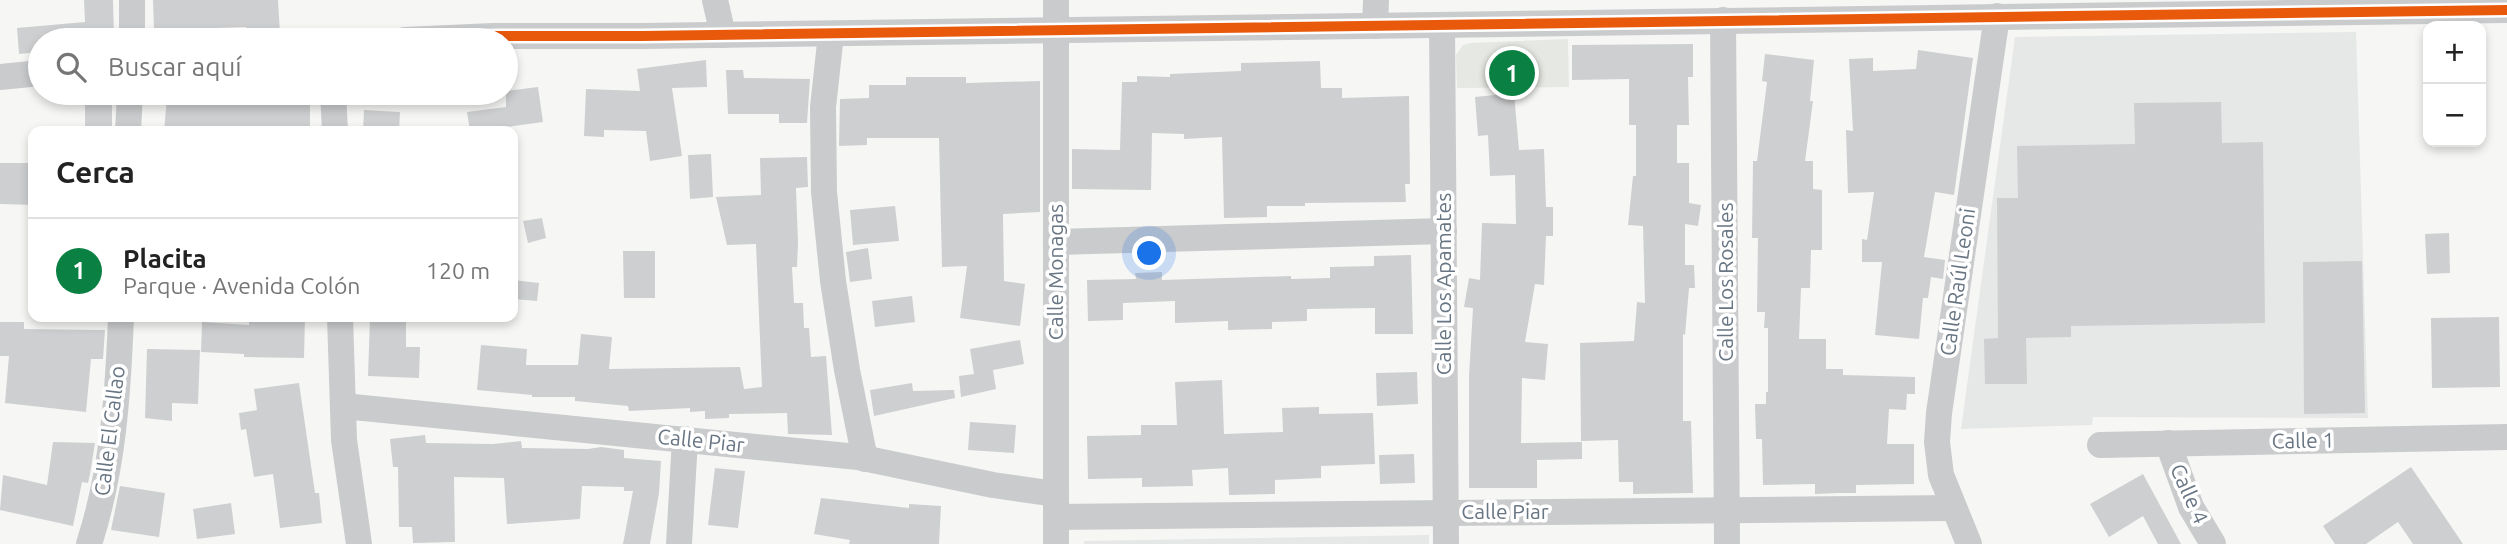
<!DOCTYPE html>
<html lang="es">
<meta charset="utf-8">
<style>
:root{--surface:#fff;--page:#f2f2f2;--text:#222;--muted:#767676;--line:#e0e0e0;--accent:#0b8043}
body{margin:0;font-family:Ubuntu,sans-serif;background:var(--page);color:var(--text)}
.controls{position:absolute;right:21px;top:21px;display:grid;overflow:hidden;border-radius:14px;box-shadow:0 4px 10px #0003}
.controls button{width:63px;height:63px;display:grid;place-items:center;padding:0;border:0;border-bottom:2px solid var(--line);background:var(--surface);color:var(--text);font:35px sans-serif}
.you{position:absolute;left:1150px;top:254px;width:24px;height:24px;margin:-18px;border:5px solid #fff;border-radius:50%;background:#1a73e8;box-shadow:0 0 0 10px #1a73e833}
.badge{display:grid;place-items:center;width:46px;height:46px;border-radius:50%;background:var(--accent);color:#fff;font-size:23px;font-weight:700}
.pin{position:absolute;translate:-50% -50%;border:4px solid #fff;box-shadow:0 2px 7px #0006}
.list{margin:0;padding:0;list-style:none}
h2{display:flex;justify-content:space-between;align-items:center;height:91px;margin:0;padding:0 28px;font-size:30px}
h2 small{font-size:23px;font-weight:400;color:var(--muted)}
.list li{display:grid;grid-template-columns:46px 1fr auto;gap:21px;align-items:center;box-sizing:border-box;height:105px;padding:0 28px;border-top:2px solid var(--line)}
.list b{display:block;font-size:26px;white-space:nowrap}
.list p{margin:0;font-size:23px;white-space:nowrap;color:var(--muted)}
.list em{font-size:23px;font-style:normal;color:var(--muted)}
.icon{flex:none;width:38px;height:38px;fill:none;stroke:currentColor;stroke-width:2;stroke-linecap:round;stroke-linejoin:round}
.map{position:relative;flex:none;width:2507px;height:544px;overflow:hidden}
.search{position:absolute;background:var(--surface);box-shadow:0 4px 10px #0003;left:28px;top:28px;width:490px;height:77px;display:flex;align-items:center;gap:18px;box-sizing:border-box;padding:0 24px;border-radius:38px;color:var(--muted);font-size:26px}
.panel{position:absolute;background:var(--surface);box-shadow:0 4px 10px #0003;left:28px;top:126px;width:490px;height:196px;border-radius:14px}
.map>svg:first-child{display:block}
.built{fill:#e6e7e7}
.green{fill:#e6e8e3}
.building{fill:#cecfd0}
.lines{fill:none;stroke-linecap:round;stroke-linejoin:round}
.minor{stroke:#cacbcc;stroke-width:26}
.cycleway-casing{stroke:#fff;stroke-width:15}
.cycleway{stroke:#e8590c;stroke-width:10}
.labels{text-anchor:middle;stroke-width:7;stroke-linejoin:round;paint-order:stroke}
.street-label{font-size:21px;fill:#687583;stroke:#fff}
</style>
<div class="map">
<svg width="2507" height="544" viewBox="0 0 2507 544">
<rect width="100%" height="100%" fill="#f6f6f5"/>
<g class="built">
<path d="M2356,32L2368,418L2093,417L2092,425L1961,429L2015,37Z"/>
<path d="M1429,535V544H1084V541Z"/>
</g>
<path class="green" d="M1568,39L1569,87L1457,88L1456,55L1463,45L1471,43Z"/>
<g class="building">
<path d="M84,0H113L114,39L40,40V52L19,54L17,28L85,22Z"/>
<path d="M153,0H278L280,34L247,36L246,27L154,30Z"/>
<path d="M1693,44V77H1688L1689,125H1677V163H1689V203L1701,205L1698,226L1685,224V265H1694L1695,288H1689L1685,335L1683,334V421H1691L1693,493L1633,494V482H1619L1618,440L1581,441L1580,343L1634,341L1637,302L1645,303L1643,226L1628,225L1633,176H1636V125H1629V79L1572,80V45Z"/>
<path d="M1918,50L1973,58L1954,195L1935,192L1924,257L1945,260L1943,279L1931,277L1928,298H1923L1919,339L1875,335L1882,262H1862V239L1867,240L1874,192L1848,193L1846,130L1853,131L1849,59L1873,58V71L1916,69Z"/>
<path d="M1765,54L1814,60L1810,101H1813L1805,161H1813V189L1822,190V250H1811L1810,288H1801L1799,339H1826V369H1843V375L1915,377V394H1907L1906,410L1889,409L1887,444H1914V484L1856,485V493H1839L1815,494V484L1763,485L1762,439H1756L1755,404H1766V392H1768V328H1764L1765,312H1757L1758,238H1752L1753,161H1757L1767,82L1762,81Z"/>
<path d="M706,60L707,87L672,88L682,156L650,161L646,131L604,130V137L584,136L586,89L640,91L637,69Z"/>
<path d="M1320,61L1321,88H1342V98L1409,96L1410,184H1405L1406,202L1305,203V206H1267V217L1224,218L1222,137L1184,139V134L1152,133L1151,190L1072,189V149L1120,150L1122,82H1137V76L1170,77V74L1241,71V63Z"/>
<path d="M726,70H743L744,78L810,79L807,123H779V114H728Z"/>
<path d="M906,77H966V83L1040,81V212L1003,214L1004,281L1025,284L1020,326L960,318L967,266L942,267L939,138H867V145L839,146L840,99L869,98V85H906Z"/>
<path d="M538,87L543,122L506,127V131H470L467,112L506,107V91Z"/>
<path d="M1514,93L1519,150L1544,149L1546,207H1553V236H1546L1544,285L1535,284L1525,342L1548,344L1545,380L1522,378L1521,443L1582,442V459L1537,460V488H1469V376L1473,308L1464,307L1469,278L1480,280L1482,223L1516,224L1515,175L1490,176L1488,135L1478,136L1475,97Z"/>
<path d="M183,95L239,101V95L259,96L258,98L310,97V131L221,129V131H164L167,98L183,99Z"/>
<path d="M2221,102L2222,143L2263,142L2265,323L2071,326V337L2026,338L2027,384H1985L1984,339L1998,338L1997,198H2018L2017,146L2135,144L2134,103Z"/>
<rect x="85" y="104" width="27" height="27"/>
<path d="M364,110L400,112L399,131H363Z"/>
<path d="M711,154L713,197L690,199L688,155Z"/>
<path d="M807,157L808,187L796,188L798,243L797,267H792L794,303H803L804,328H809L811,357L826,356L832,435L788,434L787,413L729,414V418L705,419V411L690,412V408L629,411L628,406L575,401V397H532V395L477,390L481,345L527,349L526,365H578L581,334L612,337L609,369L740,367L744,389L762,387L756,244L727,245L716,197L761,195L760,158Z"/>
<path d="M0,163H33V205L0,204Z"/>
<path d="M895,206L899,241L853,245L850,210Z"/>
<path d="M542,218L546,238L528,243L523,221Z"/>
<path d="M2449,233L2450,273L2427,274L2425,234Z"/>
<path d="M868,248L872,279L850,282L846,252Z"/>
<path d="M623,251H655V298H624Z"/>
<path d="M1411,255L1413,334H1375V308L1307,309V321L1272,322V329L1228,330V321L1175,323V301L1123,303V320L1088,321L1087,280L1136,279L1135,273L1162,272V280L1291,276V279L1330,278V267L1374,266V256Z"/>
<path d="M2362,261L2365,413L2304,414L2303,262Z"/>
<path d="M513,280L539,283L537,301L513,299Z"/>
<path d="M912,296L915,322L875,327L872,301Z"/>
<path d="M249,317H305L304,358L244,357V354L201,352L202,322L249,325Z"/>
<path d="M370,317H406V347H420L419,378L368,376Z"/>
<path d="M2499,317L2500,387L2432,388L2431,318Z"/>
<path d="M0,322H24V329L105,330L103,359H91L86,412L5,403L9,356H0Z"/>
<path d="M1020,340L1024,364L993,370L996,389L961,397L959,376L974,374L970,349Z"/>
<path d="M147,349L200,350L198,404L172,403V421L145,418Z"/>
<path d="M1417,372L1418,404L1377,406L1376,373Z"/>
<path d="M1222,380L1224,434L1283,432L1282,408L1319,407V414L1373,413L1375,464L1321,466V478L1275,480V494L1229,495L1228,468L1192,470L1193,486L1142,487V478L1088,479L1087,436L1141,435V425H1177L1175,382Z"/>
<path d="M299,383L315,493H319L322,523L280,528L273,474L254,477L246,429L241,430L239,413L257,410L254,389Z"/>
<path d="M912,383L913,391L954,390L955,398L874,416L870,390Z"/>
<path d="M970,422L1016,425L1014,453L968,450Z"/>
<path d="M425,435L426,443L493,444L521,441L522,448L588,449L601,447L624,450V458L661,461L659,493L650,544H623L633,491H624V487L582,486L580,519L507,524L504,478L454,477L455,542L413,543L412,527H399L398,467H393L390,439Z"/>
<path d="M53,442L95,443L90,474L88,483L82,482L73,526L0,510L3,475L47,485Z"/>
<path d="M1414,454L1415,483L1380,484L1379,455Z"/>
<path d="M2411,467L2463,544H2413L2398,522L2366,544H2335L2323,526Z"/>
<path d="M715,468L745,471L738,528L708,525Z"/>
<path d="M2143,474L2181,544H2158L2143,516L2109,537L2090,504Z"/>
<path d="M120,486L165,493L159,537L111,530Z"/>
<path d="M821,498L909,508V504L941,506L939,544H849L850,540L814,534Z"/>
<path d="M231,503L235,534L197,539L193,509Z"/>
</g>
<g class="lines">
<g class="minor">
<path d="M715,0L723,35"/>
<path d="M1056,0V544"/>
<path d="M1723,20L1727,544"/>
<path d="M1442,25L1446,544"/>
<path d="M1375,26L1376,0"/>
<path d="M831,34L823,107L824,192L833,281L847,370L865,459"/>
<path d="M132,40V0"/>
<path d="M405,40L493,36H642L2507,10"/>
<path d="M0,77L40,73"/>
<path d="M333,93L335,131"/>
<path d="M128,131L130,93"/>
<path d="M1056,242L1444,231"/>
<path d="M340,317L344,440L359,544"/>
<path d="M343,406L858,457L993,485L1056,494"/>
<path d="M2168,443L2191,507L2213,544"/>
<path d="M2100,445L2507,437"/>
<path d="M1056,517L1954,508"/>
<path d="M89,544C113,470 118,394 121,317"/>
<path d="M679,544L685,439"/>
<path d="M1969,544L1941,475L1937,442L1939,413L1997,16"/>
</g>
<defs>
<path id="cycleway" d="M405,40L493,36H642L2507,10"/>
</defs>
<use href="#cycleway" class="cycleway-casing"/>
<use href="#cycleway" class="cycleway"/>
</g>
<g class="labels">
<g class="street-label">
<text transform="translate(1056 272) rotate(-90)" y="7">Calle Monagas</text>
<text transform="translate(1726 282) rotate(-90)" y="7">Calle Los Rosales</text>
<text transform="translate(1958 282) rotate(-82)" y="7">Calle Raúl Leoni</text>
<text transform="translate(1444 284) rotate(-90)" y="7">Calle Los Apamates</text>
<text transform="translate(110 431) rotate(-83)" y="7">Calle El Callao</text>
<text transform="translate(701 441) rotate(6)" y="7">Calle Piar</text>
<text transform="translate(2303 441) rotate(-1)" y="7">Calle 1</text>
<text transform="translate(2189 494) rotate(66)" y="7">Calle 4</text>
<text x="1505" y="519">Calle Piar</text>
</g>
</g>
</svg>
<div class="controls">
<button>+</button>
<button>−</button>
</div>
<div class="you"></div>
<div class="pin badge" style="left:1512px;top:73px">1</div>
<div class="search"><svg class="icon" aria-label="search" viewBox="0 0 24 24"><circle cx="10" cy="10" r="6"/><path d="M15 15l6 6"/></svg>Buscar aquí</div>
<section class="panel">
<h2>Cerca<small></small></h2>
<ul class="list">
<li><span class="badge">1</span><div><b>Placita</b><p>Parque · Avenida Colón</p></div><em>120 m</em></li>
</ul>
</section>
</div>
